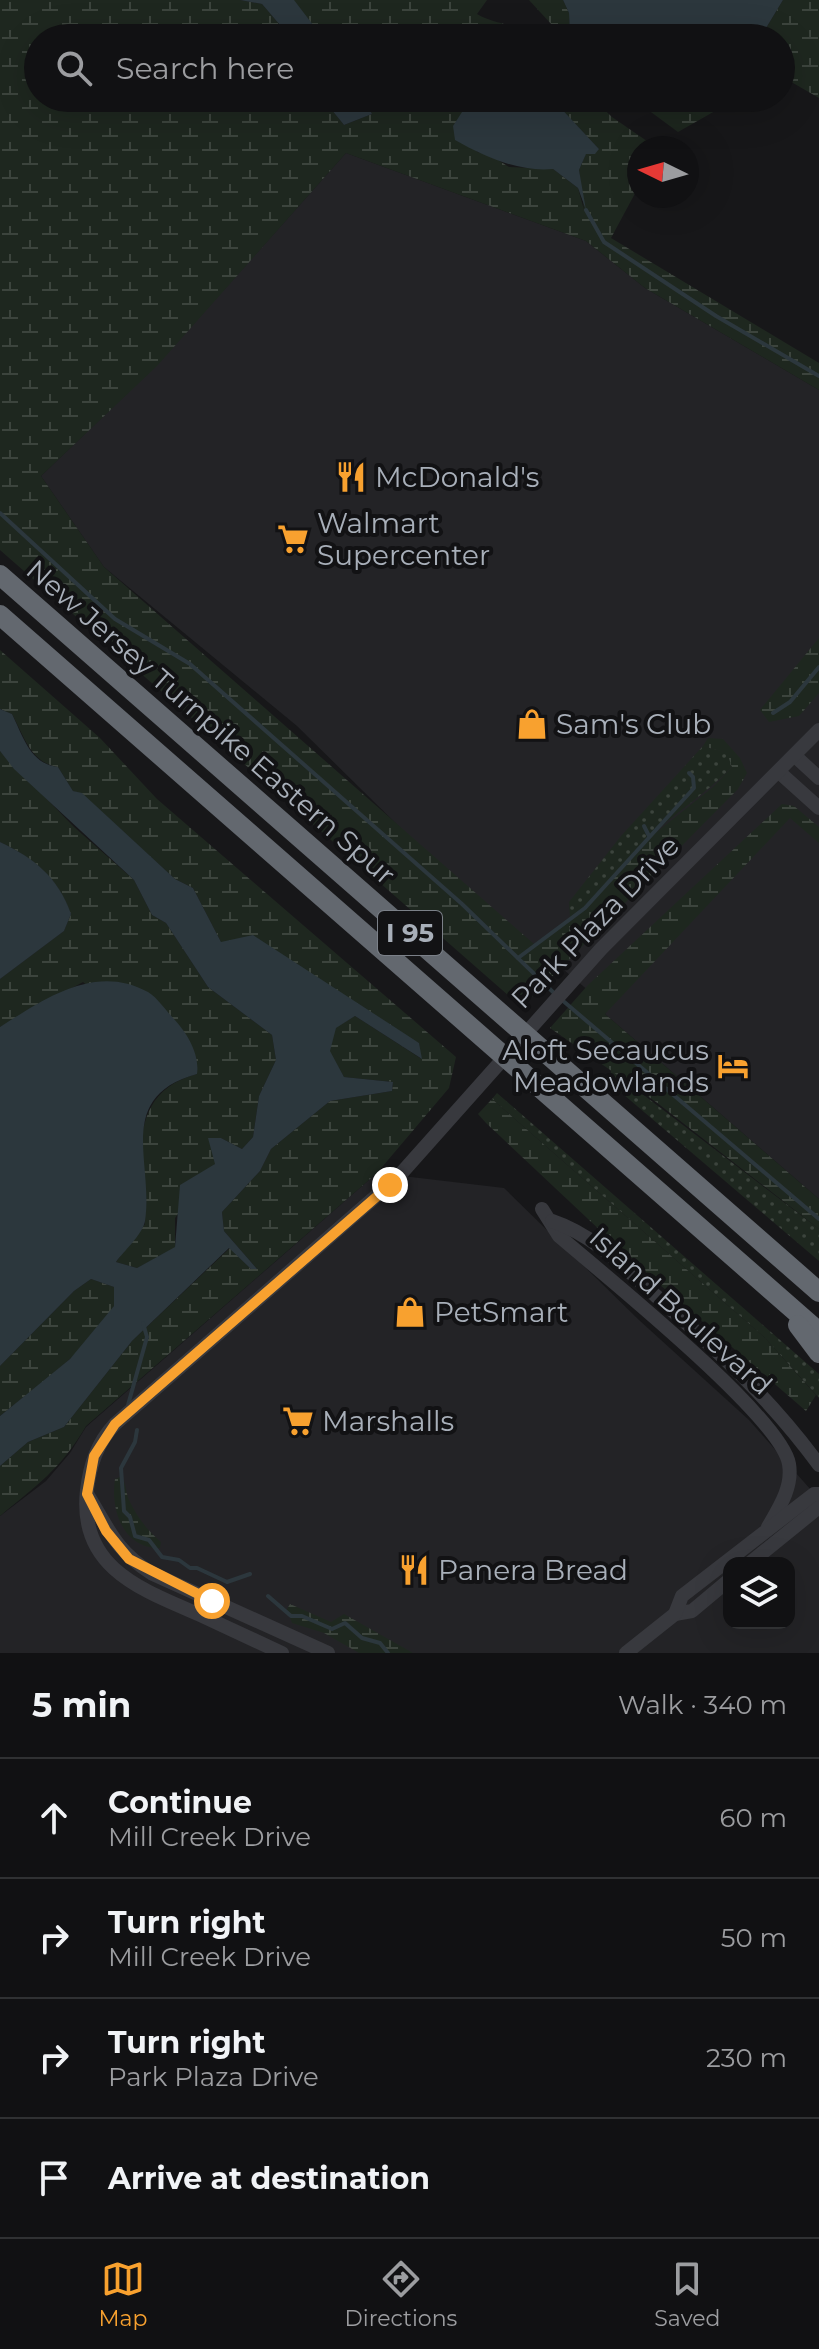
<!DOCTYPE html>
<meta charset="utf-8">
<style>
:root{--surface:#111113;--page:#1a1a1c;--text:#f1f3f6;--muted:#9c9da0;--line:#303133;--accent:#f8a12f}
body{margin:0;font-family:Montserrat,sans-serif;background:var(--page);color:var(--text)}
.controls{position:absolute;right:24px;bottom:24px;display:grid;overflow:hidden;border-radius:16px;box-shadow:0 8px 32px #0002}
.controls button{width:72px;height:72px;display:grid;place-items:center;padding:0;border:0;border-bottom:2px solid var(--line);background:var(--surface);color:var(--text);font:40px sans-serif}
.compass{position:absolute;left:627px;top:136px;width:72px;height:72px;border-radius:50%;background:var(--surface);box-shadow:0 8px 32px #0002;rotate:275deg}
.stop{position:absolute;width:24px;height:24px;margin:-18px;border:6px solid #f8a12f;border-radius:50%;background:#fff}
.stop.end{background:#f8a12f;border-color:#fff;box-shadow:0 2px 8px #0008}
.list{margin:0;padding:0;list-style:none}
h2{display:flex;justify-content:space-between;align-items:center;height:104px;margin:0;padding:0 32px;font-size:34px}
h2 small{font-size:26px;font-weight:400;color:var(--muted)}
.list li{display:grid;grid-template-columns:52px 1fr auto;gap:24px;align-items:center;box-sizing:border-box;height:120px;padding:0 32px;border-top:2px solid var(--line)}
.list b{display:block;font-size:30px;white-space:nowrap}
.list p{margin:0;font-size:26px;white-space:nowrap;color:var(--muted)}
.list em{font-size:26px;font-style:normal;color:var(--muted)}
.icon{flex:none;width:44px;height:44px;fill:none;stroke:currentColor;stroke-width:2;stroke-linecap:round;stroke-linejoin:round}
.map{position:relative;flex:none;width:819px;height:1653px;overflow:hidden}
.search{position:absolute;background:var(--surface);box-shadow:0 8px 32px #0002;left:24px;right:24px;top:24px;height:88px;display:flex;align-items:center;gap:20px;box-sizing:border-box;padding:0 28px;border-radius:44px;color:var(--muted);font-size:30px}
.sheet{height:584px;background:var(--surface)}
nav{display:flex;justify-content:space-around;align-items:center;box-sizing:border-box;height:112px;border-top:2px solid var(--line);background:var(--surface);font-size:22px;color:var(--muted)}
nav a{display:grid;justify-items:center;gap:4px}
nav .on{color:var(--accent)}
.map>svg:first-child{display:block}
.built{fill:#232326;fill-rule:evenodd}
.grass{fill:url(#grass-dots)}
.wetland{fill:url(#wetland-marsh)}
.water{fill:#2c373d}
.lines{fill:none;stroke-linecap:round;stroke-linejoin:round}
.stream{stroke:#2c373d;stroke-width:4}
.minor{stroke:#38393e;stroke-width:14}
.highway{stroke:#63686f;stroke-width:20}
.route{stroke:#f8a12f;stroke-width:10}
.labels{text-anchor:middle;stroke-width:8;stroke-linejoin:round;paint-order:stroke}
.shield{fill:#121214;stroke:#7b8088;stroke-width:2}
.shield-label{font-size:26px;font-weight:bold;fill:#a8afb9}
.poi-label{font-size:28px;fill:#a8afb9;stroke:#121214;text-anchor:start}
.street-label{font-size:28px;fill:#a8afb9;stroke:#121214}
</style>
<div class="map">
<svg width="819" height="1653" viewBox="0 0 819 1653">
<defs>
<pattern id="grass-dots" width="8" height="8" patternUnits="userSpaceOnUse" patternTransform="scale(2)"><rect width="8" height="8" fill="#1e271f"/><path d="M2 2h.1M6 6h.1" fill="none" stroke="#3c443d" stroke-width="1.8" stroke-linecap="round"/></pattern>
<pattern id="wetland-marsh" width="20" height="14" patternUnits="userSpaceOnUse" patternTransform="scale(2)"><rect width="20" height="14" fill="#1e271f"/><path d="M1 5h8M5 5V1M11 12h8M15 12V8" fill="none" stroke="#3c443d"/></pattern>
</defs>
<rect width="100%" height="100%" fill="#171719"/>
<g class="built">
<path d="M346,153L586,241L645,288L819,390V1199L605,1014L609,1008L429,856L297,726L104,567L41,476L157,365Z"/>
<path d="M377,1173L504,1188L639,1320L749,1420L819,1499V1653H0V1516L46,1481L70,1453L86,1427ZM729,1563H789V1623H729Z"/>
</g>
<g class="grass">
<path d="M703,746L728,753L732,767C706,794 674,813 648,839C621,865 601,897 570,918L569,902L621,836Z"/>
<path d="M611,1070L819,1229V1261L610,1083Z"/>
<path d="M497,1093L819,1374V1398L765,1338L492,1099Z"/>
</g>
<g class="wetland">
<path d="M0,0H240L262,4L291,38H38V98H322L344,125L372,114L364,98H471L464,106L477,152L490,155L509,167L553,169L578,188L584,210L579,170L586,153L599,149L555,103L556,98H592L612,117L657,148H639V186L611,238L819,363V390L645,288L586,241L346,153L157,366L41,476L104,567L534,944L585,908L649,838L713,787L732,767L727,753L703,746L708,738L723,739L740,758L747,773L738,789L530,999L509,996L0,550Z"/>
<path d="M293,0H487L477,14C497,26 522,24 539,38H323Z"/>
<path d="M529,0H563L569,13L570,38H564Z"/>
<path d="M783,0H819V98L781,76V38H760Z"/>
<path d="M632,98H738L678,132Z"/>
<path d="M819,638V693L799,716L769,722L760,710Z"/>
<path d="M0,650L100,738L157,799L456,1057L449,1088L377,1173L86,1426C60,1470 37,1485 0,1516V1466L28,1442L64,1427L132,1341L230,1248L251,1269H257L224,1231L222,1212L260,1171L271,1149L330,1101L392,1091L393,1082L344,1077L329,1051L335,1028L355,1016L420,1058L419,1043L221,942L193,888L175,879L82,794L73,791L58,767C31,763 24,736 12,714L0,709Z"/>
<path d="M0,751L74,827L134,880L152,915L166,923L208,987L272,1035L276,1060L259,1096L253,1137L242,1149L221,1138L215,1164L175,1218V1248L137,1268L116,1262L145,1224C143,1165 123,1094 197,1074L83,982L0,1027V979L64,931L71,914C57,877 35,859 0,842Z"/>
<path d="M782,804L794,806L819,827V843L790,818L605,1014L819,1199V1229L656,1102L550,1028L588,985Z"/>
<path d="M492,1099L765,1338L816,1395L806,1411L637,1265L486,1123L478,1114Z"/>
<path d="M91,1279L114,1287C114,1292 116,1301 114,1306C106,1336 26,1395 0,1416V1366L74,1291Z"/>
<path d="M120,1477C127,1482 125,1491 129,1500C137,1517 147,1530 161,1542L160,1548C124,1549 110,1511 115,1479Z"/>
<path d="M290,1604L331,1622L344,1614L413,1653H359L324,1633L292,1623L287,1609Z"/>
</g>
<g class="water">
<path d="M240,0H294L323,38H291L262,4Z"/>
<path d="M563,0H783L760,38H570L569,13Z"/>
<path d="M322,98H364L372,114L344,125Z"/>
<path d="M471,98H556V103L599,149L595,154H586L579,170L586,210L578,188L553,169C519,172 487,158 455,140L453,126Z"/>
<path d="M0,709L12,714C23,736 30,764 58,767L73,791L82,793L175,879L193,888L221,942L253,935L419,1043L422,1059L355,1016L336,1028L330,1051L344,1077L393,1082L392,1091L330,1101L271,1149L260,1171L222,1212L224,1231L257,1269H251L229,1248L132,1341L64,1427L28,1442L0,1466V1416L70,1359L114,1306V1287L91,1279L74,1291L0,1366V1027C45,998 96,963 148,992C158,998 166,1011 174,1019C187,1033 200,1054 197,1074C114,1097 154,1162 145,1221C143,1234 124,1251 116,1262L137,1268L175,1247L180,1185L215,1164L208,1138H221L242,1149L253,1137L259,1096L276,1060L272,1035L208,987L166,923L152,915L134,880L14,769L0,751Z"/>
<path d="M0,842C34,858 58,877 71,914L64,931L0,979Z"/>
</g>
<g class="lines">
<g class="stream">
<path d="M586,210L604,242L716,316L819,376"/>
<path d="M0,513L115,619L190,664L462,904L555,994"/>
<path d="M773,713L790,702L819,667"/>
<path d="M644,826L649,836"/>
<path d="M518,958L585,908L694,788L693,777L689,773"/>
<path d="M562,1000L819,1219"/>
<path d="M128,1405L147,1337L143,1323"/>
<path d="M137,1430L135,1442L121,1468L124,1511L130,1517L135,1536L149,1540L162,1557L179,1560L190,1568H197L227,1582L250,1574"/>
<path d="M268,1596L291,1616H302L332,1629L345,1623L362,1638L380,1643L388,1653"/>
</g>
<g class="minor">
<path d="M795,756L819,778"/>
<path d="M779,772L819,808"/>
<path d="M542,1209L559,1236C603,1274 781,1417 789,1464C793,1487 779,1508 768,1527"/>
<path d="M552,1221C594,1235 624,1267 656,1296C716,1349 772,1400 819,1465"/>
<path d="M87,1494C109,1529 114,1549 151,1573L328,1653"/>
<path d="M750,1563L819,1507"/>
<path d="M675,1614L692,1611L729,1580"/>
<path d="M282,1653C254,1640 226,1627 198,1614C140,1589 78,1567 87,1490C90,1465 97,1443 115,1424L398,1177L601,949L819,730"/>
<path d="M626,1653L675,1614L682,1596L814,1494H819"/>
</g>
<g class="highway">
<path d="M0,575L819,1292"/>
<path d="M0,615L819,1332"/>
<path d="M798,1325L819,1353"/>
</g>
</g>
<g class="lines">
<path class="route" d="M212,1601L129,1559L106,1531L87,1494L94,1456L115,1424L390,1185"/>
</g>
<defs>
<symbol id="restaurant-bare" viewBox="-9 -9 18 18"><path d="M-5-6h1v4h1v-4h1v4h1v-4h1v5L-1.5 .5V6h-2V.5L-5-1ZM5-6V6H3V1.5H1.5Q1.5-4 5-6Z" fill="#f8a12f" stroke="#121214" stroke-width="2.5" paint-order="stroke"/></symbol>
<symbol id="supermarket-bare" viewBox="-9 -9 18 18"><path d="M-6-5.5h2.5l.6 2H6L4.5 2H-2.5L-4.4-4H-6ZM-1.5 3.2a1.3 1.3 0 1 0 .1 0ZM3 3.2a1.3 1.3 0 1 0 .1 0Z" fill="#f8a12f" stroke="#121214" stroke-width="2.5" paint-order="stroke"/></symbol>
<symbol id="shop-bare" viewBox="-9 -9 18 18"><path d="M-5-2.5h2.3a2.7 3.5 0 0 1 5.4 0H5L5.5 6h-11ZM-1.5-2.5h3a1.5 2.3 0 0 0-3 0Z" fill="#f8a12f" stroke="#121214" stroke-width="2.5" paint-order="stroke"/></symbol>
<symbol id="hotel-bare" viewBox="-9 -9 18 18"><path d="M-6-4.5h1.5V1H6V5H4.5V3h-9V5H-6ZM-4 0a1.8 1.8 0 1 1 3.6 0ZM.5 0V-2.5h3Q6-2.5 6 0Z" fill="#f8a12f" stroke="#121214" stroke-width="2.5" paint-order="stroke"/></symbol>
</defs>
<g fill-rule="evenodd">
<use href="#restaurant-bare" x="329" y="455" width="44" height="44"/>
<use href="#supermarket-bare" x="271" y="517" width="44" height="44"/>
<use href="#shop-bare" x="510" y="702" width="44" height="44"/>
<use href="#hotel-bare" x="711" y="1044" width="44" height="44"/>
<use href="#shop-bare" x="388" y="1290" width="44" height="44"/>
<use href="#supermarket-bare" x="276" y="1399" width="44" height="44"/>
<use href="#restaurant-bare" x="392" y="1548" width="44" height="44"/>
</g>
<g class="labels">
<rect class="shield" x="378" y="911" width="64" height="44" rx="6"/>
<g class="shield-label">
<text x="410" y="942">I 95</text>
</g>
<g class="poi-label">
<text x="375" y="487">McDonald's</text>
<text x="317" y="533">Walmart<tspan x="317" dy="32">Supercenter</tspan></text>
<text x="556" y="734">Sam's Club</text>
<text x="709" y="1060" text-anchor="end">Aloft Secaucus<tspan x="709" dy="32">Meadowlands</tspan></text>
<text x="434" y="1322">PetSmart</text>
<text x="322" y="1431">Marshalls</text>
<text x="438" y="1580">Panera Bread</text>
</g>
<g class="street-label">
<text transform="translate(211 722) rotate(41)" y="10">New Jersey Turnpike Eastern Spur</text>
<text transform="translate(595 922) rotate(-46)" y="10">Park Plaza Drive</text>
<text transform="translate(681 1311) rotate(42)" y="10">Island Boulevard</text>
</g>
</g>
</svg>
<div class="controls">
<button><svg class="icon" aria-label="layers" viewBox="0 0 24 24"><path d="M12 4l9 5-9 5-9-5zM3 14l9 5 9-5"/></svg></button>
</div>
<svg class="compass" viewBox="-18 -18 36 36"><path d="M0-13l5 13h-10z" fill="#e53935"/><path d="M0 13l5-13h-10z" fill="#9c9da0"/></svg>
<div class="stop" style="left:212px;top:1601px"></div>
<div class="stop end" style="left:390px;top:1185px"></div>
<div class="search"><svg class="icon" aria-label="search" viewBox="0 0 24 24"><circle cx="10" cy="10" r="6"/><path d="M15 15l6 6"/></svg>Search here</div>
</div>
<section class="sheet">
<h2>5 min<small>Walk · 340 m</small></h2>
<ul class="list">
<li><svg class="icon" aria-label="ahead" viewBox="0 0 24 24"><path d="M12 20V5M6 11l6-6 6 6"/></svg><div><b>Continue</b><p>Mill Creek Drive</p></div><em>60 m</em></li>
<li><svg class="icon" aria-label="right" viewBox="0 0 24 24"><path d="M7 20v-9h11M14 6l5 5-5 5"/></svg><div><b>Turn right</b><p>Mill Creek Drive</p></div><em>50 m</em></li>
<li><svg class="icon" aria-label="right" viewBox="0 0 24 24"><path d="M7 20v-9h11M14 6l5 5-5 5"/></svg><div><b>Turn right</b><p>Park Plaza Drive</p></div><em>230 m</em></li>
<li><svg class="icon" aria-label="arrive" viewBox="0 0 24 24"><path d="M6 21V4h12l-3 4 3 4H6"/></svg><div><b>Arrive at destination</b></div></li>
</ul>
</section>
<nav>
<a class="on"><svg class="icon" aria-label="map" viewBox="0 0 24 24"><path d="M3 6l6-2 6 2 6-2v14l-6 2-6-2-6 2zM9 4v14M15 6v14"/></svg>Map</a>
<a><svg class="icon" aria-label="directions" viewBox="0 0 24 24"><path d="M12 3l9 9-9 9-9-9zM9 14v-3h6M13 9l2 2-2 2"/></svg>Directions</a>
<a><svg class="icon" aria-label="saved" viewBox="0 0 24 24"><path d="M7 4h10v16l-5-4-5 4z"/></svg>Saved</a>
</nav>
